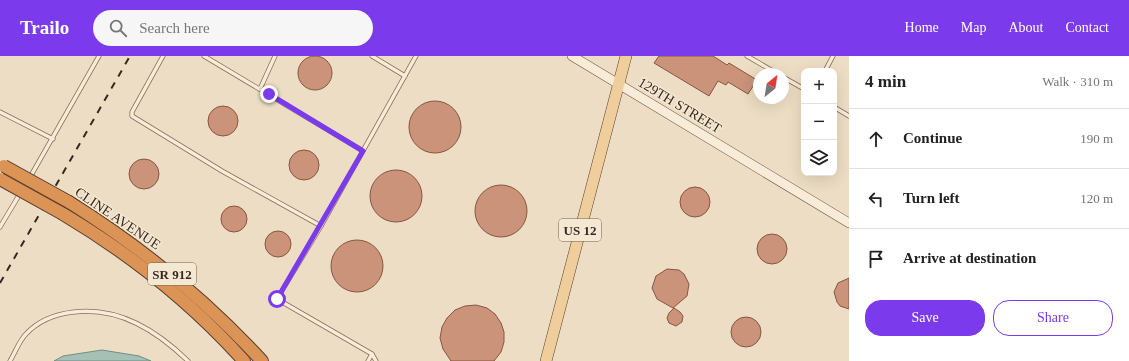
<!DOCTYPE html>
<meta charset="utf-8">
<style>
:root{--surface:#fff;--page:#f6f6f6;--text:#222;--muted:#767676;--line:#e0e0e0;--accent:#7c3aed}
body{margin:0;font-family:Georgia,serif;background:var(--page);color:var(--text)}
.controls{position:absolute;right:12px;top:12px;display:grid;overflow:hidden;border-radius:8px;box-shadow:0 4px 16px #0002}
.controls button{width:36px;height:36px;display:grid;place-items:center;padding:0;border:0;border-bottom:1px solid var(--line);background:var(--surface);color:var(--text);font:20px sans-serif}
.compass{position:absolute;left:753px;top:12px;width:36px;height:36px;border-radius:50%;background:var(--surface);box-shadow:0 4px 16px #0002;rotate:30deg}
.stop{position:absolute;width:12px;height:12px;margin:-9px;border:3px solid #7c3aed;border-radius:50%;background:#fff}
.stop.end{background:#7c3aed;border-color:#fff;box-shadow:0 1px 4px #0008}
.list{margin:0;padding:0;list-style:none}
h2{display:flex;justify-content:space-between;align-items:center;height:52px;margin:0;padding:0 16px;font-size:17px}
h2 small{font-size:13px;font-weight:400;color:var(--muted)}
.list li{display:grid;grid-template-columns:26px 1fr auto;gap:12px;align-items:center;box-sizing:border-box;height:60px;padding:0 16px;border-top:1px solid var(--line)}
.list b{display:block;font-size:15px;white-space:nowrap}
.list em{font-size:13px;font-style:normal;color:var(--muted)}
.actions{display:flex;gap:8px;padding:12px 16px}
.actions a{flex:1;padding:9px 0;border:1px solid var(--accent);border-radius:16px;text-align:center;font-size:14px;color:var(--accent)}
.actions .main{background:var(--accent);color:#fff}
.icon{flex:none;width:22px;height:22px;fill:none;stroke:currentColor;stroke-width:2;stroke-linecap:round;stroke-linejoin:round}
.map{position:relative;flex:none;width:849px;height:305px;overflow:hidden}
header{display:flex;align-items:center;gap:24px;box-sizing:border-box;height:56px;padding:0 20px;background:var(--accent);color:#fff}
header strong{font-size:19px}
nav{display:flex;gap:22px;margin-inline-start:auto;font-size:14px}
.search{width:280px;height:36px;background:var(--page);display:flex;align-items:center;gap:10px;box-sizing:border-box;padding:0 14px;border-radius:22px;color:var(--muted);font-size:15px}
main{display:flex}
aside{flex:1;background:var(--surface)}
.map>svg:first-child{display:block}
.water{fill:#a6c0b6;stroke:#6d8f83}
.building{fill:#cb947a;stroke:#865641}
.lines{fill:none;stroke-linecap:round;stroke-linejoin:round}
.service-casing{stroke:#886e5a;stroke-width:5}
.secondary-casing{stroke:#69503e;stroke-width:10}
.primary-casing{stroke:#553d2f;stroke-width:12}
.motorway-casing{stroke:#553d2f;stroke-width:14}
.service{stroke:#f8ebd7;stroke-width:3.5}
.secondary{stroke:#f8ebd7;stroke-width:9}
.primary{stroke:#f0ce9c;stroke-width:11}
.motorway{stroke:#db9456;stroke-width:12}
.rail{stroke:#38281e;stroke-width:2;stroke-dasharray:7 7;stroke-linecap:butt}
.motorway-bridge-casing{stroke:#553d2f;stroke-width:14;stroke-linecap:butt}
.motorway-bridge{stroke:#db9456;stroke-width:12}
.route{stroke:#7c3aed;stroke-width:5}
.labels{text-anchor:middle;stroke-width:3;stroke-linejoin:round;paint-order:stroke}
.shield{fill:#f5e8d3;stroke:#716254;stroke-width:1}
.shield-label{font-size:13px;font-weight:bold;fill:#38281e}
.street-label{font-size:14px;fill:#38281e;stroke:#f5e8d3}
</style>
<header>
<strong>Trailo</strong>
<div class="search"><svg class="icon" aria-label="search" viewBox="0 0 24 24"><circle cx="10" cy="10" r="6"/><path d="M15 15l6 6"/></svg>Search here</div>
<nav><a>Home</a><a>Map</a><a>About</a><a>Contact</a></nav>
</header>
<main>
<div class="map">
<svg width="849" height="305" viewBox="0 0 849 305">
<rect width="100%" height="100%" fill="#edddc4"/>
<path class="water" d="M102,294L139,300L151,305H54L63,300Z"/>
<g class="building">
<path d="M659,0H713L727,9L729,7L757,24L748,38L728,26L726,29L718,25L709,40L654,7Z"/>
<circle cx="315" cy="17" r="17"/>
<circle cx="435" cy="71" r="26"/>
<circle cx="223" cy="65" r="15"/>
<circle cx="304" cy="109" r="15"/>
<circle cx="144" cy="118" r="15"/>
<circle cx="396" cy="140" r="26"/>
<circle cx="501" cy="155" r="26"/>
<circle cx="695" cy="146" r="15"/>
<circle cx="234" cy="163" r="13"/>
<circle cx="278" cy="188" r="13"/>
<circle cx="772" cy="193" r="15"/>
<circle cx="357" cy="210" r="26"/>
<path d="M667,213L679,214L684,218L689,228L687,240L673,252L657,243L652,232L656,220Z"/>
<path d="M849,222V253L840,250L837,246L834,236L838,227Z"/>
<path d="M476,249L487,252L495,258L501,267L504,276V286L501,296L494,305H451L443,293L440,282L442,271L447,262L455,254L465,250Z"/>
<path d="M674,252L680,256L683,260L682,266L676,270L669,267L667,262L669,257Z"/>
<circle cx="746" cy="276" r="15"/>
</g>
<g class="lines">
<defs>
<g id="service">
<path d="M163,0L132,56V60L222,115L321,170L416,0"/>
<path d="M204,0L363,95"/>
<path d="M372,0L405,20"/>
<path d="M747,0L778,18"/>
<path d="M825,15L833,0"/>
<path d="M783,21L804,33"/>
<path d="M260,33L275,0"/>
<path d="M834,51L849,60"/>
<path d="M0,56L53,83"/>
<path d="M29,123L99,0"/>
<path d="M321,170L277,243L372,298L368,305"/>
<path d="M0,171L21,136"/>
<path d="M372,298L376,305"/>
<path d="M10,305C15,297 19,285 26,278C38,265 56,258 74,256C120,251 157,275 188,305"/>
</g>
<path id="secondary" d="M572,0L849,167"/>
<path id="primary" d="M546,305L626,0"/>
<g id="motorway">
<path d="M69,146C141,191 205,243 262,305"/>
<path d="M63,158C130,198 192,247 244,305"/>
</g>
</defs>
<use href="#service" class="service-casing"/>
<use href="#secondary" class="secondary-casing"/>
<use href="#primary" class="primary-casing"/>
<use href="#motorway" class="motorway-casing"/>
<use href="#service" class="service"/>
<use href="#secondary" class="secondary"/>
<use href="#primary" class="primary"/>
<use href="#motorway" class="motorway"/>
<path class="rail" d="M0,227L130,0"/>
<defs>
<g id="motorway-bridge">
<path d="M4,110L69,146"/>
<path d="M0,123L63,158"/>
</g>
</defs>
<use href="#motorway-bridge" class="motorway-bridge-casing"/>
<use href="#motorway-bridge" class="motorway-bridge"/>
</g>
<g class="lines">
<path class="route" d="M269,38L363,95L277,243"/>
</g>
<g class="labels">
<g class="shield">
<rect x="559" y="163" width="42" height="22" rx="3"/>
<rect x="148" y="207" width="48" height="22" rx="3"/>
</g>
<g class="shield-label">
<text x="580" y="179">US 12</text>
<text x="172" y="223">SR 912</text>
</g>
<g class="street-label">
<text transform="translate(680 49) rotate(31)" y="5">129TH STREET</text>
<text transform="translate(118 162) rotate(34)" y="5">CLINE AVENUE</text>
</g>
</g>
</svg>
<div class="controls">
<button>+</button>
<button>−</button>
<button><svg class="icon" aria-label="layers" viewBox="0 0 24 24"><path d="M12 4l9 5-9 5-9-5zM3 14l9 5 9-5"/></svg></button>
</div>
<svg class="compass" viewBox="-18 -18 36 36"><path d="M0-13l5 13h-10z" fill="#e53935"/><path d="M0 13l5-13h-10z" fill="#767676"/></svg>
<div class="stop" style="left:277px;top:243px"></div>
<div class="stop end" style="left:269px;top:38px"></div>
</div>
<aside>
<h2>4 min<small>Walk · 310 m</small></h2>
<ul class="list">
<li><svg class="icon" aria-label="ahead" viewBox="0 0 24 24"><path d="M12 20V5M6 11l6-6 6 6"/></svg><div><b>Continue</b></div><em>190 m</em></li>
<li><svg class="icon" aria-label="left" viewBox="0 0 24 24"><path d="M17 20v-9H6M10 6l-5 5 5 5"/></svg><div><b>Turn left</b></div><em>120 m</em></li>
<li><svg class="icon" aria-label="arrive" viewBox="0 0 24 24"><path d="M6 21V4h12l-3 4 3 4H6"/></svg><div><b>Arrive at destination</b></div></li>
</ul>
<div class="actions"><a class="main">Save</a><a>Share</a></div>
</aside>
</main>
